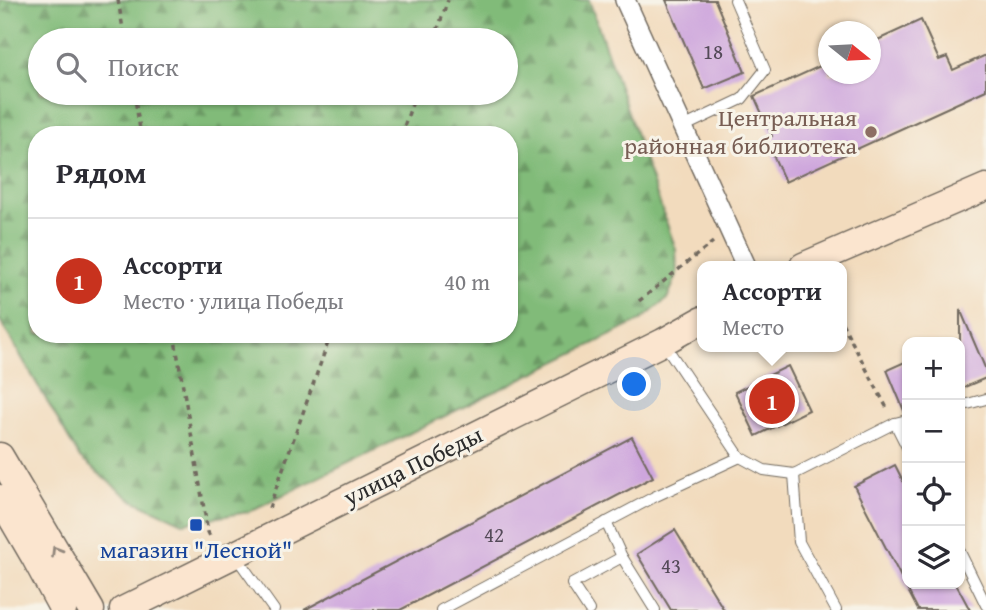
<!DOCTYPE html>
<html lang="ru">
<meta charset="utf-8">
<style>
:root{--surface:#fff;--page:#f7f7f7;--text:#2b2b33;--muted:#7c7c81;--line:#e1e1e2;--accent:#c8321e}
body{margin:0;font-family:"Gentium Book Plus",serif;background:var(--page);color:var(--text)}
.controls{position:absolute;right:21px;bottom:21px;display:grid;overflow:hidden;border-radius:14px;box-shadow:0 2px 5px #0004}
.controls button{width:63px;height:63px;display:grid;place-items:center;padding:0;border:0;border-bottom:2px solid var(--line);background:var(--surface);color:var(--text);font:35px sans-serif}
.compass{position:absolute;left:818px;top:21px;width:63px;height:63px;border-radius:50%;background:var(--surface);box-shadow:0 2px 5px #0004;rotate:108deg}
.you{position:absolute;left:635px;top:385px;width:24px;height:24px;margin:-18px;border:5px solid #fff;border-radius:50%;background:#1a73e8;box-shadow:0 0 0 10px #1a73e833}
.badge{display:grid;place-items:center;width:46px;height:46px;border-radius:50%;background:var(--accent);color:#fff;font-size:23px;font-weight:700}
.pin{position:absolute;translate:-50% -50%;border:4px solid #fff;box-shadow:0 2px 7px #0006}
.popup{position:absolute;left:697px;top:261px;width:150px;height:91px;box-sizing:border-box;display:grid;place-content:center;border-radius:14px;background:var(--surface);filter:drop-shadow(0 2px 5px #0005);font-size:23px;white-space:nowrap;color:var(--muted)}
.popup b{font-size:26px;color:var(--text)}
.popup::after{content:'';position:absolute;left:50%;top:100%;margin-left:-14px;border:14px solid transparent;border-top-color:var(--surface)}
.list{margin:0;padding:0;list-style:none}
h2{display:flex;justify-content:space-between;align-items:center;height:91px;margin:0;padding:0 28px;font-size:30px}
h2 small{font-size:23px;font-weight:400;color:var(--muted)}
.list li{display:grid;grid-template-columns:46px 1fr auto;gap:21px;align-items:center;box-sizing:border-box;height:126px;padding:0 28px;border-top:2px solid var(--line)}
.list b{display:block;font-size:26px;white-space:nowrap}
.list p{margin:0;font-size:23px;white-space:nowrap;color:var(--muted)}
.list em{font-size:23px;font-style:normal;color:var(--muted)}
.icon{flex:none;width:38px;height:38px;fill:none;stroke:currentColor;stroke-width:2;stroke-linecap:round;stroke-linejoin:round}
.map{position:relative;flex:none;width:986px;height:610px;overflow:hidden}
.search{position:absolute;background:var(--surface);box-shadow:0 2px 5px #0004;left:28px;top:28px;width:490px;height:77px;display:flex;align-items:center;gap:18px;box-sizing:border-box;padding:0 24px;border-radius:38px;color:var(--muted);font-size:26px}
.panel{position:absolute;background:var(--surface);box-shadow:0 2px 5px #0004;left:28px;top:126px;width:490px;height:217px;border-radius:28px}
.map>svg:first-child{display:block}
.forest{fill:url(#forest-firs);stroke:#567352;stroke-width:2;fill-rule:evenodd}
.building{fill:#cea6dd}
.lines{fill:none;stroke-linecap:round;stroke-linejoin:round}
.lane-casing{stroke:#71695e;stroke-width:12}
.street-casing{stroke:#71695e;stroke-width:22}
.secondary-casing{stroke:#71695e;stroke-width:29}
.path{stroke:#71695e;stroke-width:3.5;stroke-dasharray:5 5;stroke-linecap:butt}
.lane{stroke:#fff;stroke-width:10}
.street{stroke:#fff;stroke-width:19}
.secondary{stroke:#fbe5cf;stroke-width:26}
.oneway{stroke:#93887d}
.education-dot{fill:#8d6e63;stroke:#f7f3e8;stroke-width:2.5}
.transit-dot{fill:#1a4fb4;stroke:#f7f3e8;stroke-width:2.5}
.labels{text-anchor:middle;stroke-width:6;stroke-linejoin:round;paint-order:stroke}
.number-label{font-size:21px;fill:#544a58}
.education-label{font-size:24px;fill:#785e54;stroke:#f7f3e8;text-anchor:end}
.street-label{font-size:24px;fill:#2b2b2b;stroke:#f7f3e8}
.transit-label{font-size:24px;fill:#164399;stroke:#f7f3e8}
</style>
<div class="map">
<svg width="986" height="610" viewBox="0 0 986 610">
<defs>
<pattern id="forest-firs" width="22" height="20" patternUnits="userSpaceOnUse" patternTransform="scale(1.75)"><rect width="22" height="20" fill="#81bb79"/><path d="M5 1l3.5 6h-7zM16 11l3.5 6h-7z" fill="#6a9863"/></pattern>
</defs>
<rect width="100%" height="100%" fill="#f7f3e8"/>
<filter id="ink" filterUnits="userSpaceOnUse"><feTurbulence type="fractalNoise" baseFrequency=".0143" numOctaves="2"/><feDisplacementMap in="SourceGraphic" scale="14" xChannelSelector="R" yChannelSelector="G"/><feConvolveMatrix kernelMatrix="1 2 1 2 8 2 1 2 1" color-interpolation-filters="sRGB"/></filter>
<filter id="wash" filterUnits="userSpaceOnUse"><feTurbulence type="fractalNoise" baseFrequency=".00686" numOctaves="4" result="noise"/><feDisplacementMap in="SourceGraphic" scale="28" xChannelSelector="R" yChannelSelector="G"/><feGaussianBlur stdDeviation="1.57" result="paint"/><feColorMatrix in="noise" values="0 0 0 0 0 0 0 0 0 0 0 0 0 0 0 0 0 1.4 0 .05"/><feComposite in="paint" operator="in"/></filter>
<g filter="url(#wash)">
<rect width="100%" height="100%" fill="#f2dbbd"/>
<path class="forest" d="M0,0H589L676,250L677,275L667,299L640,321L248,512L183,523L130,499L80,458L0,320ZM40,40H506V93H40ZM37,135H509V334H37Z"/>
<g id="blocks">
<g class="building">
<path d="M666,0H715L745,72L704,89Z"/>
<path d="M921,20L939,60L947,57L953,70L986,55V90L785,182L766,139L772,136L754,96L829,62V74H871V43Z"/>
<path d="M960,309L986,370V378L960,389Z"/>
<path d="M907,361V413H905L887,370Z"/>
<path d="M788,366L809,410L756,436L735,392Z"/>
<path d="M632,437L653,477L404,608L400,610H304Z"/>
<path d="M895,465L907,489V584H956L970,610H918L854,486Z"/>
<path d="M675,530L724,610H671L637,554Z"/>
</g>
</g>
</g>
<g filter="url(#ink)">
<use href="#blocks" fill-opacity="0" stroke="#71695e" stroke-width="2"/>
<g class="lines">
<defs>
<g id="lane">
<path d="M683,127L742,99L765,70L735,0"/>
<path d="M663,342L740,457L764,470L794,474L895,423L907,420"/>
<path d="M960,406L986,399"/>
<path d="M895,423L907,447"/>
<path d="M794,474L799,542L836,610"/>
<path d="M960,552L986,605"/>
<path d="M235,555L274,610"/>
<path d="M622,557L655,610"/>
<path d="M441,610L656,496L740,457"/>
<path d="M589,610L572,584L622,557L606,522"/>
</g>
<path id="street" d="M625,0L746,266"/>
<g id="secondary">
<path d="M803,266L986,187"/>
<path d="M0,456L91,610"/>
<path d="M0,498L35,558L63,610"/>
<path d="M123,610L663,342L702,320"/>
</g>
</defs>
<use href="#lane" class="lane-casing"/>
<use href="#street" class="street-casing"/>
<use href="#secondary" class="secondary-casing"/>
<g class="path">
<path d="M118,0L125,40"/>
<path d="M434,40L448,0"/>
<path d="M134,93L141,135"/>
<path d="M401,135L416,93"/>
<path d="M639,301L713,242"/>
<path d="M842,323L888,410"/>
<path d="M174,334L208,532L211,538"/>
<path d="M269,508L331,334"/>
</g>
<use href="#lane" class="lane"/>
<use href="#street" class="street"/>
<use href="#secondary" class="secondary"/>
</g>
<defs><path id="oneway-chevron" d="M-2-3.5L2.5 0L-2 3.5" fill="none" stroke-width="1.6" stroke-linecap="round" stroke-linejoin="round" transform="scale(1.75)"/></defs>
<use class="oneway" href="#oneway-chevron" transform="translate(56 551) rotate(-121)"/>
</g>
<circle class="education-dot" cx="871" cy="132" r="7"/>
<rect class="transit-dot" x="189" y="518" width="14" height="14" rx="3.5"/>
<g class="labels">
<g class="number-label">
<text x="713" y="59">18</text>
<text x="494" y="542">42</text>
<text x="671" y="573">43</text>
</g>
<g class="education-label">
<text x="857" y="126">Центральная<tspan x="857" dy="28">районная библиотека</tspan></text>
</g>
<g class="street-label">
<text transform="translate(413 466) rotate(-26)" y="8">улица Победы</text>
</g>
<g class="transit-label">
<text x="196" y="558">магазин "Лесной"</text>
</g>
</g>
</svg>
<div class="controls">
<button>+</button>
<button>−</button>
<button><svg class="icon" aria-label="locate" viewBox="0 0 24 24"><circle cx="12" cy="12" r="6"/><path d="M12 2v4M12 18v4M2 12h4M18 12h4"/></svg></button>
<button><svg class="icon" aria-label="layers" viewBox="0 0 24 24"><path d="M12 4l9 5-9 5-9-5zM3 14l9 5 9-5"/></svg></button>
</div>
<svg class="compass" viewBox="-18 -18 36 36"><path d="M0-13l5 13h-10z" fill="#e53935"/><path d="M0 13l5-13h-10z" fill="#7c7c81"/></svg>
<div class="you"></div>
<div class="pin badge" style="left:772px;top:401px">1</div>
<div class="popup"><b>Ассорти</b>Место</div>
<div class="search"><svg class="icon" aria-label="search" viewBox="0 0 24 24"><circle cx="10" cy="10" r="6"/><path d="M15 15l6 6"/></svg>Поиск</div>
<section class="panel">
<h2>Рядом<small></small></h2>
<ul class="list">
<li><span class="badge">1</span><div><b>Ассорти</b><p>Место · улица Победы</p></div><em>40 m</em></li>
</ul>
</section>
</div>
